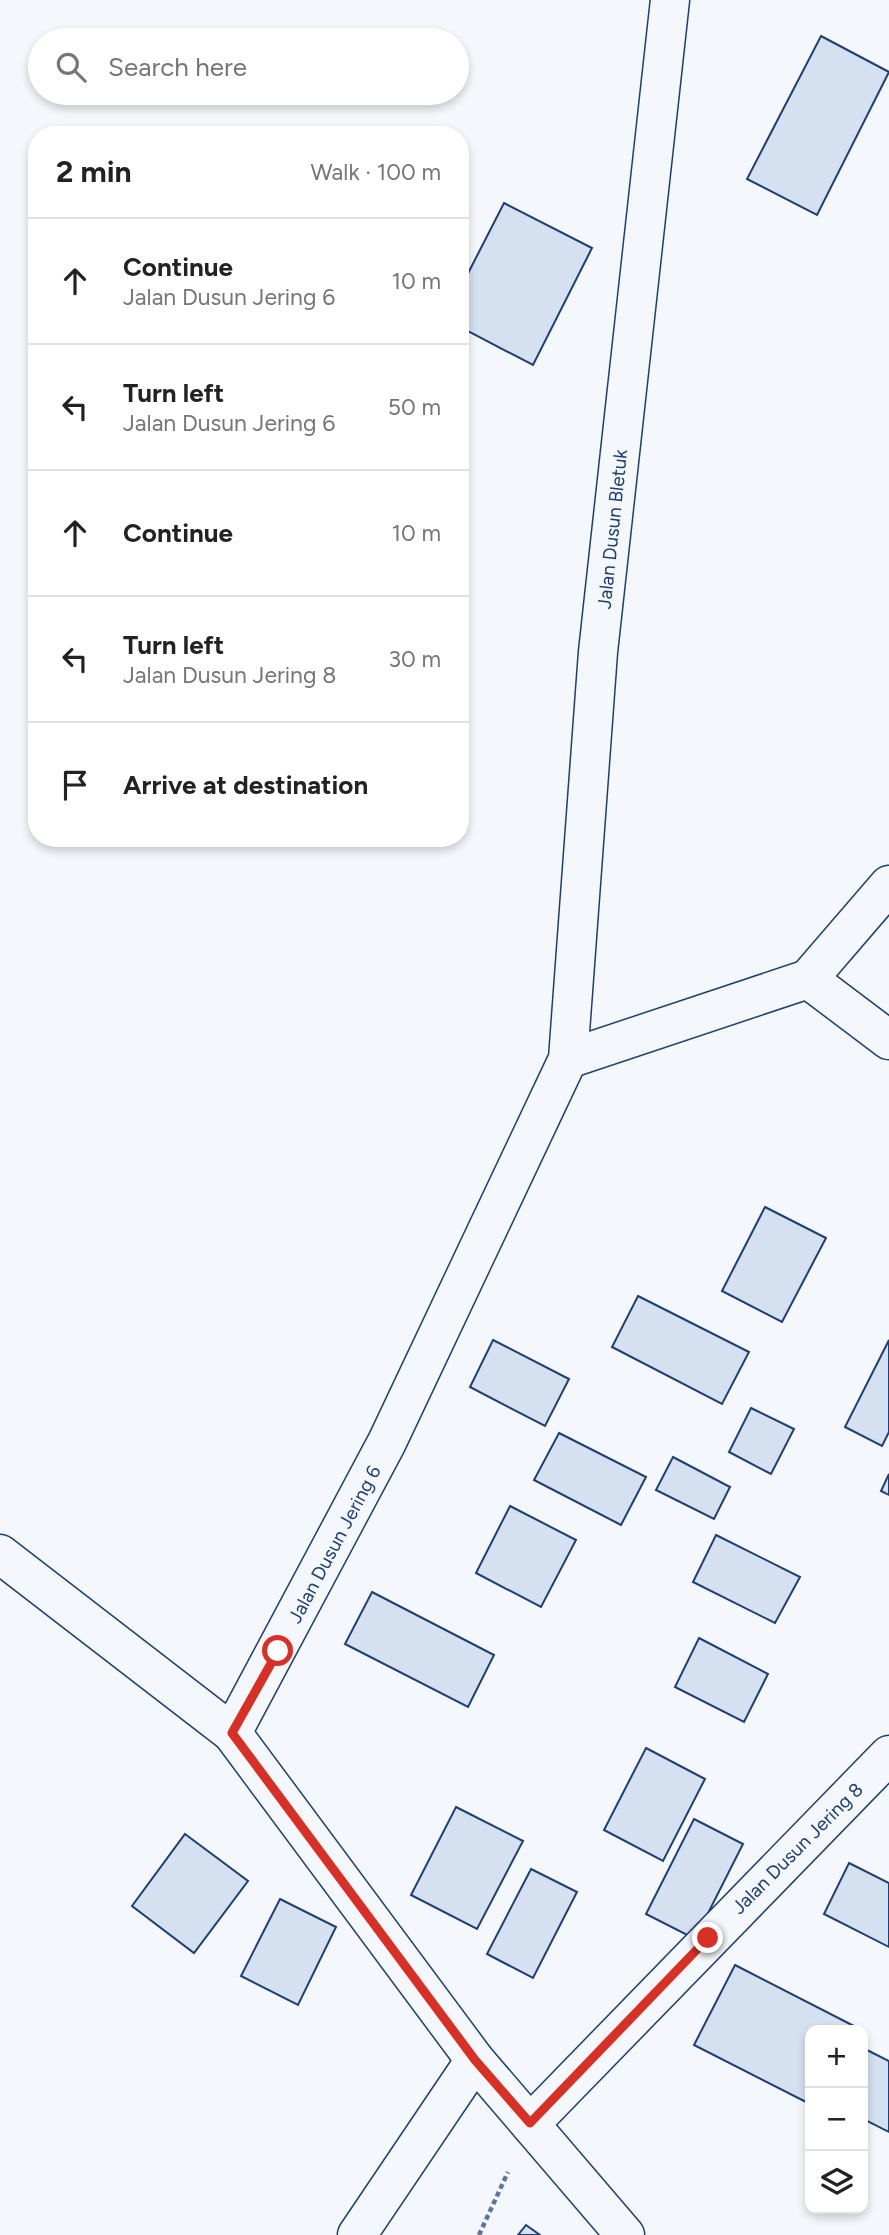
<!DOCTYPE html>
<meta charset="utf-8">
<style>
:root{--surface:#fff;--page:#f2f2f2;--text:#222;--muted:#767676;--line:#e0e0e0}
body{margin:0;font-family:Figtree,sans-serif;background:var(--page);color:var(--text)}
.controls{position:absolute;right:21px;bottom:21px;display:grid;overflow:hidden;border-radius:14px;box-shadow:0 4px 10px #0003}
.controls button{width:63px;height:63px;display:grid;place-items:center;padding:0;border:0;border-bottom:2px solid var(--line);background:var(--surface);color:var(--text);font:35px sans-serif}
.stop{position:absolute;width:21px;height:21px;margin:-16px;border:5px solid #d93025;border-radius:50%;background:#fff}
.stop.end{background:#d93025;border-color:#fff;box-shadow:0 2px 7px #0008}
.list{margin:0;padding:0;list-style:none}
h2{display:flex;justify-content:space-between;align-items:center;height:91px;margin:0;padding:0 28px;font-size:30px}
h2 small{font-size:23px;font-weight:400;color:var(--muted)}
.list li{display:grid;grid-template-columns:46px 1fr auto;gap:21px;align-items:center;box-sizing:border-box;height:126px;padding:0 28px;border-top:2px solid var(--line)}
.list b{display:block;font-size:26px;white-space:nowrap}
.list p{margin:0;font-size:23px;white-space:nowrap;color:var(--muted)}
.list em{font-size:23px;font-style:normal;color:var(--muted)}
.icon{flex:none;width:38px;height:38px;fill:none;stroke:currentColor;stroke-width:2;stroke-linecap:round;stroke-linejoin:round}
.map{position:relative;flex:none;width:889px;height:2235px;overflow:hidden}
.search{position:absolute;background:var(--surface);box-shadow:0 4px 10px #0003;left:28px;top:28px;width:441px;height:77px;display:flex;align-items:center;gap:18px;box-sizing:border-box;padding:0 24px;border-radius:38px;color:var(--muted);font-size:26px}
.panel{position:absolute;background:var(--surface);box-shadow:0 4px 10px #0003;left:28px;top:126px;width:441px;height:721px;border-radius:28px}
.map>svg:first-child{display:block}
.building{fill:#d5e0f0;stroke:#1d3f73;stroke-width:2}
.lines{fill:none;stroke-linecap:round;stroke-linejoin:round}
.street-casing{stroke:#1d3f73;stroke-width:41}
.path{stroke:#5e769c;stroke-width:4.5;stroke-dasharray:5 3.5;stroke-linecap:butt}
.street{stroke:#f4f7fb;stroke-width:38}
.route{stroke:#d93025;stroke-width:9}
.labels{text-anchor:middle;stroke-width:5;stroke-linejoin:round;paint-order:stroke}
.street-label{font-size:19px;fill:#1d3f73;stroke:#f4f7fb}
</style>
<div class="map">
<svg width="889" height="2235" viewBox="0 0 889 2235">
<rect width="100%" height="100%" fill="#f4f7fb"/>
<g class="building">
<path d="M821,36L889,72L817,215L747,179Z"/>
<path d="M504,203L592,248L533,365L460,327V289Z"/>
<path d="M765,1207L826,1238L782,1322L722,1291Z"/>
<path d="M638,1296L749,1352L722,1404L612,1347Z"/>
<path d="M493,1340L569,1379L545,1426L470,1387Z"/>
<path d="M889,1340V1432L882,1446L845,1427Z"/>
<path d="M751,1408L794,1429L771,1474L729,1452Z"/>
<path d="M559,1433L646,1477L621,1525L534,1480Z"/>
<path d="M673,1457L730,1487L714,1519L656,1490Z"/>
<path d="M889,1474V1495L881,1491Z"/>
<path d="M510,1506L576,1540L541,1607L476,1573Z"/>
<path d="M716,1535L800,1577L775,1623L693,1582Z"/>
<path d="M372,1592L494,1655L468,1707L345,1644Z"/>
<path d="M699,1638L768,1674L744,1722L675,1687Z"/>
<path d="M646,1748L705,1779L663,1861L604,1830Z"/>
<path d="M456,1807L523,1841L477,1929L411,1895Z"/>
<path d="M694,1819L743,1844L695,1939L646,1914Z"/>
<path d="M185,1834L248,1881L194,1953L132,1906Z"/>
<path d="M849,1863L889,1883V1947L824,1914Z"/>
<path d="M531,1869L577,1892L533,1978L487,1954Z"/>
<path d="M280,1899L336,1927L298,2005L241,1976Z"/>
<path d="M735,1965L854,2026L852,2030H810V2104L694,2045Z"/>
<path d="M867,2050L889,2061V2132L863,2119V2059Z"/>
<path d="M526,2225L540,2235H518Z"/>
</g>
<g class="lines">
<defs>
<g id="street">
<path d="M889,885L808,979L889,1040"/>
<path d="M568,1059L808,979"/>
<path d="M0,1554L232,1733"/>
<path d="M475,2060L625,2235"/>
<path d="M530,2124L889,1755"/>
<path d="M357,2235L475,2060L232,1733L387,1442L568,1059L598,652L670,0"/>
</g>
</defs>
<use href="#street" class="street-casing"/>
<path class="path" d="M479,2235L508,2172"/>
<use href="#street" class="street"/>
</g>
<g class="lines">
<path class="route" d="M278,1651L232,1733L475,2060L530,2123L708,1938"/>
</g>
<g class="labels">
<g class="street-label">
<text transform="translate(612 529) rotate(-84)" y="7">Jalan Dusun Bletuk</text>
<text transform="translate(334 1544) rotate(-62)" y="7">Jalan Dusun Jering 6</text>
<text transform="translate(797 1848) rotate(-45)" y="7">Jalan Dusun Jering 8</text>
</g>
</g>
</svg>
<div class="controls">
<button>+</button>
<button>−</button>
<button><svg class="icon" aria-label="layers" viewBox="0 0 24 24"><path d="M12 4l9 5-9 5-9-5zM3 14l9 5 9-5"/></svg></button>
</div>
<div class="stop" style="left:278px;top:1651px"></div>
<div class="stop end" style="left:708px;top:1938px"></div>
<div class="search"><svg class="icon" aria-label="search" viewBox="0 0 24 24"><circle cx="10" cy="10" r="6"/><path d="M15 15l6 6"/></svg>Search here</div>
<section class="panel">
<h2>2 min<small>Walk · 100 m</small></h2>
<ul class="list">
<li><svg class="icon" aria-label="ahead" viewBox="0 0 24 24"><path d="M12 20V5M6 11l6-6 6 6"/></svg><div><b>Continue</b><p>Jalan Dusun Jering 6</p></div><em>10 m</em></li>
<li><svg class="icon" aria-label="left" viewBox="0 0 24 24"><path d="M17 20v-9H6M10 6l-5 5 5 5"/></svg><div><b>Turn left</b><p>Jalan Dusun Jering 6</p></div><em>50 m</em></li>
<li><svg class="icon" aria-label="ahead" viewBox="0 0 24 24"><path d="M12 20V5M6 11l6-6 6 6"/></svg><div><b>Continue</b></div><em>10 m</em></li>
<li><svg class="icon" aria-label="left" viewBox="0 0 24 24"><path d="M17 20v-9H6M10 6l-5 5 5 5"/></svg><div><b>Turn left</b><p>Jalan Dusun Jering 8</p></div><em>30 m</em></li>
<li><svg class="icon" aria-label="arrive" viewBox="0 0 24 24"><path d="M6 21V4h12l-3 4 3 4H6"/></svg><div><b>Arrive at destination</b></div></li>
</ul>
</section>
</div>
